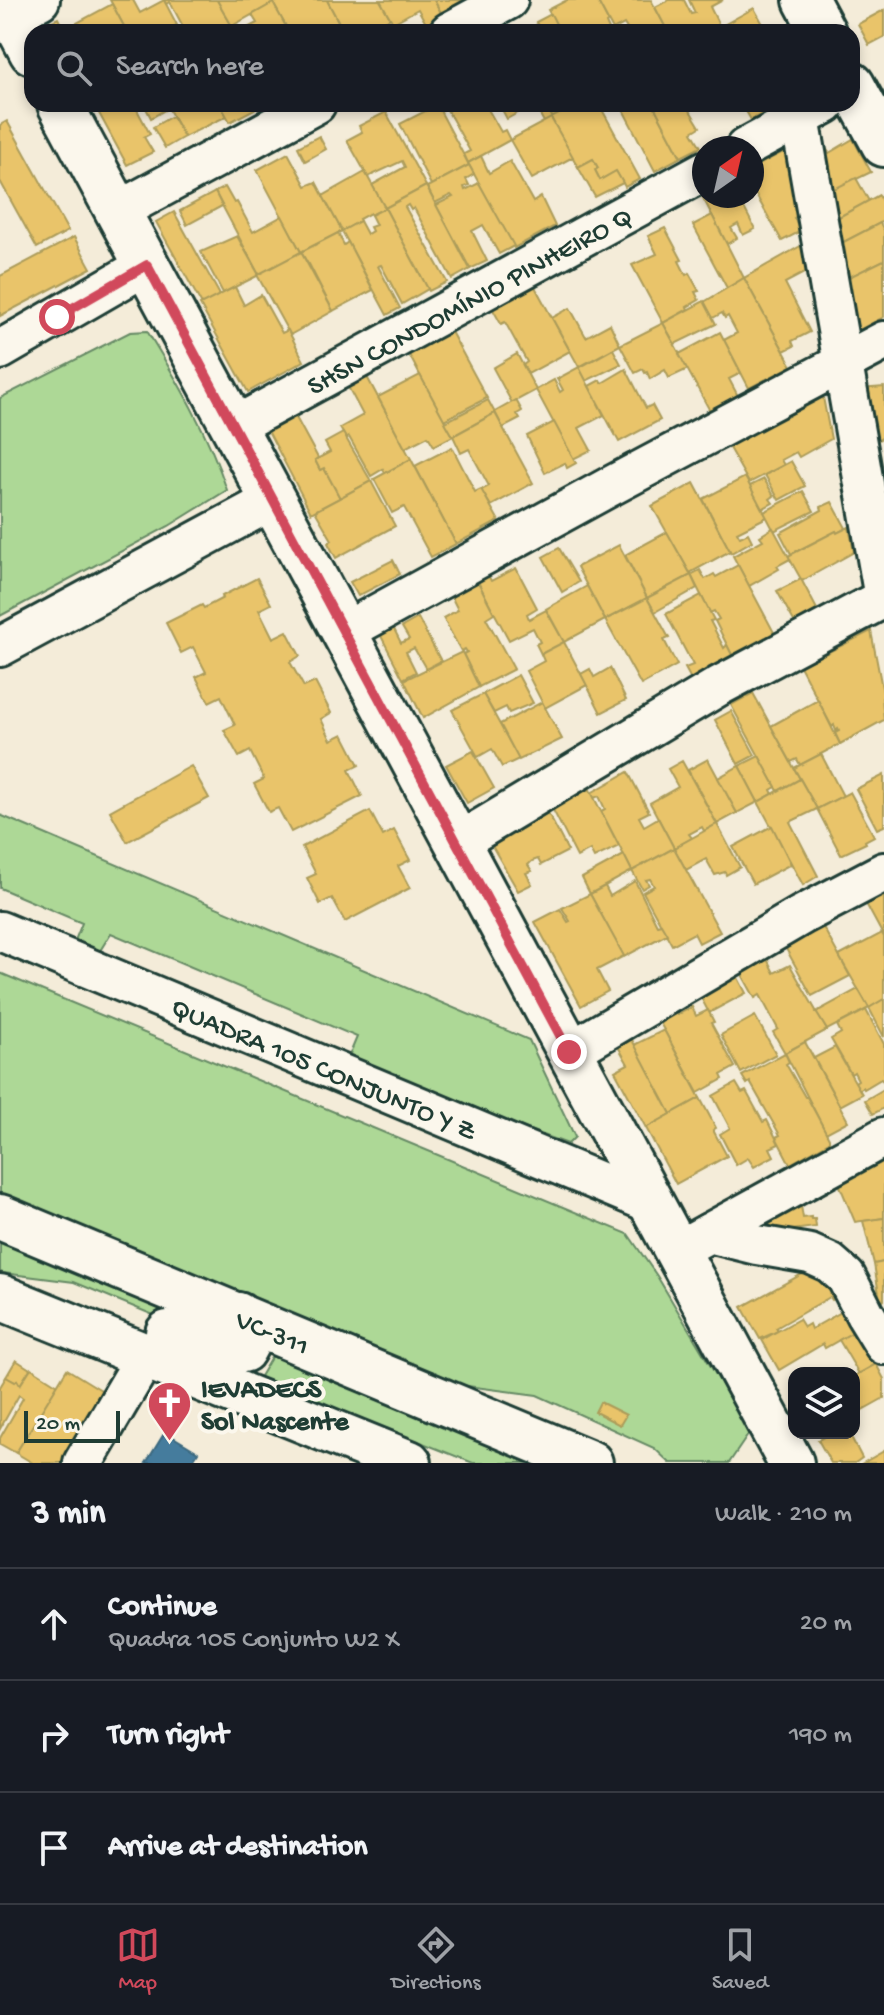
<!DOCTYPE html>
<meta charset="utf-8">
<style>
:root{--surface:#171b24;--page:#242831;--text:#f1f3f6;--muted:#9ea1a6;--line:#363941;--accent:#d1495b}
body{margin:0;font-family:"Gochi Hand",sans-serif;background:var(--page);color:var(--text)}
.controls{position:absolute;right:24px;bottom:24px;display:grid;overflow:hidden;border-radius:16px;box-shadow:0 4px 12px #0003}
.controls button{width:72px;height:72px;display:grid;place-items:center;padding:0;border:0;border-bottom:2px solid var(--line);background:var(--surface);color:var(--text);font:40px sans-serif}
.compass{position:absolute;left:692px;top:136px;width:72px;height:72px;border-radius:50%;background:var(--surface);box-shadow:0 4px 12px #0003;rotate:34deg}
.scale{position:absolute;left:24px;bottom:20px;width:96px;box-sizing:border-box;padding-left:8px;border:4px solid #1f3d34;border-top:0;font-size:22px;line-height:28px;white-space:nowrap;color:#1f3d34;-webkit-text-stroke:6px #fbf7ec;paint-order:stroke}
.stop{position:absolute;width:24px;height:24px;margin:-18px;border:6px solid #d1495b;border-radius:50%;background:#fff}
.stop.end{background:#d1495b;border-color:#fff;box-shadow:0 2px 8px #0008}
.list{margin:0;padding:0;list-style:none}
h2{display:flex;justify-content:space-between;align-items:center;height:104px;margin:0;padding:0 32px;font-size:34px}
h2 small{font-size:26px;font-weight:400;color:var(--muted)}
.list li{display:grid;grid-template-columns:52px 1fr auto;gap:24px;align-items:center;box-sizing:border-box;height:112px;padding:0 32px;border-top:2px solid var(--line)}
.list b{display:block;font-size:30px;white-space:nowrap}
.list p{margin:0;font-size:26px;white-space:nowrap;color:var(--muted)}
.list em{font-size:26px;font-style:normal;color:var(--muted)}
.icon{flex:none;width:44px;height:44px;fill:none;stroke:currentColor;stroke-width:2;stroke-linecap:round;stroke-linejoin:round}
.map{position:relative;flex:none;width:884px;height:1463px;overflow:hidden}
.search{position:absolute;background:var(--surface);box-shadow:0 4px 12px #0003;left:24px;right:24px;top:24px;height:88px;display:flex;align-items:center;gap:20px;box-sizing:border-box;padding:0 28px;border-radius:24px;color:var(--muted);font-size:30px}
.sheet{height:440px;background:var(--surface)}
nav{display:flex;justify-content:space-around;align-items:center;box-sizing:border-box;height:112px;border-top:2px solid var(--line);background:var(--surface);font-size:22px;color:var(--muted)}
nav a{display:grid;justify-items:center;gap:4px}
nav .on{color:var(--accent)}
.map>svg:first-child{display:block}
.green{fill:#add896;stroke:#668a65;stroke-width:2}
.homes{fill:#e9c46a;stroke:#ac9c5a;stroke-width:2}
.public{fill:#457b9d;stroke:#3a687e;stroke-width:2}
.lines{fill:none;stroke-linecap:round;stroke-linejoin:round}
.minor-casing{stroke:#1f3d34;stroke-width:44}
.tertiary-casing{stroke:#1f3d34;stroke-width:50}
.secondary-casing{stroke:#1f3d34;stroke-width:50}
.minor{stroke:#fbf7ec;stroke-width:38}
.tertiary{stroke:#fbf7ec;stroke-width:44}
.secondary{stroke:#fbf7ec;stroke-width:44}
.route{stroke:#d1495b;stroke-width:10}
.labels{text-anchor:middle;stroke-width:8;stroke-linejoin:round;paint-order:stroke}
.street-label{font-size:28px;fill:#1f3d34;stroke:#fbf7ec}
.poi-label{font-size:28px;font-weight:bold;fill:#1f3d34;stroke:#fbf7ec;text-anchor:start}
</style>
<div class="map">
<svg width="884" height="1463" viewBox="0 0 884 1463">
<rect width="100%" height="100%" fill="#f4ecd9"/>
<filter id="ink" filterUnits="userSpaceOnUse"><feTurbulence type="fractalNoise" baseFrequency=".0125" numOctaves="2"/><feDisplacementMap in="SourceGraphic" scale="16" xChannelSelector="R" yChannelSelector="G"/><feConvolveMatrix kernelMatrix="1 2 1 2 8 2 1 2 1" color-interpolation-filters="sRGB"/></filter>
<g filter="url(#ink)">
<g class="green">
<path d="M147,331C178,381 208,433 227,490L169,526L0,616V398L130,332Z"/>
<path d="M0,815L529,1040L575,1137L568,1144L524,1128L349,1056L357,1037L111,933L98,954L74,943L82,923L0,888Z"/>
<path d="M0,973L628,1234L657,1276L750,1432L729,1463H670L654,1448L537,1395L452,1384L0,1198Z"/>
<path d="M0,1234L237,1333L228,1346L74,1282L3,1273L0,1272Z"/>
<path d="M275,1351L557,1463H473L259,1378Z"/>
</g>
<g class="homes">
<path d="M110,0H133L140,13L164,0L177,25L171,28L173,32H127Z"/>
<path d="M164,0H217L232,26L220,32H186L170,2L166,4Z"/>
<path d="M217,0H272L273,3L232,26Z"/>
<path d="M280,0H327L339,23L322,32H289L273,3Z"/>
<path d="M327,0H380L390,18L365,32H344Z"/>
<path d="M380,0H434L445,20L429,29L418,9L393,23Z"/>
<path d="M434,0H485L446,21Z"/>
<path d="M567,0H597L608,21L606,23L610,32H560L548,10Z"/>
<path d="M597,0H651L666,28L659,32H647L645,29L640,32H629L624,24L613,30Z"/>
<path d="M669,0H684L691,14L695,13L689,0H723L710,7L720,27L711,32H668L655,7Z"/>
<path d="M273,3L289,32H240L257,23L252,15Z"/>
<path d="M112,4L127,32H56L50,22L58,18L64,30Z"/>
<path d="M754,8L763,24L747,32H711Z"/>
<path d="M884,10V37L869,45L858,24Z"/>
<path d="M551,14L560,32H541L536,22Z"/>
<path d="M94,104H134L150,134L144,137L153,152L127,165Z"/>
<path d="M144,104H166L168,108L151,118Z"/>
<path d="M166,104H220L227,116L184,137Z"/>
<path d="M220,104H264L230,122Z"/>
<path d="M437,104H485L501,132L505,130L510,140L468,163L464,154L470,151L446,108L441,111Z"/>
<path d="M499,104H545L553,118L544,122L534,104L507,119Z"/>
<path d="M545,104H578L553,118Z"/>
<path d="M578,104H599L640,179L625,187L616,171L600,180L595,170L598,168L593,159L578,167L551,118Z"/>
<path d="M620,104H653L681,157L655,171Z"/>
<path d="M653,104H686L700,127L692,132L701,147L681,157Z"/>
<path d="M742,104H782L751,120Z"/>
<path d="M437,105L469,165L431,185L400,124Z"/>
<path d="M386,112L426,186L385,208L372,185L405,167L402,161L368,177L347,140L362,132L359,126Z"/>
<path d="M172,116L184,137L165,148L153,127Z"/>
<path d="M551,118L573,157L532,179L510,140Z"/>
<path d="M7,121L68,231L37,248L0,181V125Z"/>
<path d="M319,136L326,149L305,161L298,147Z"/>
<path d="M853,139L871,172L826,194L822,141L829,153Z"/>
<path d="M789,149L801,214L794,218L801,231L782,241L752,188V168Z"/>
<path d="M288,153L306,186L316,182L342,231L301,252L257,170Z"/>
<path d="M481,156L489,173L510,161L533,202L541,197L555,226L514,248L468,163Z"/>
<path d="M593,159L598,168L595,170L600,180L616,171L623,183L595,197L578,167Z"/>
<path d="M469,165L474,174L466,179L469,185L464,187L465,190L479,183L514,246L499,254L483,225L472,231L487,261L470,269L436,205L453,197L451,195L435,203L427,187Z"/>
<path d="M365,172L385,208L371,215L370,213L359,219L360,221L342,231L323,196Z"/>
<path d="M856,178L869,201L828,223L824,194Z"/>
<path d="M426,186L470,269L452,279L414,208L411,210L408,205L405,207L447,282L429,291L385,208Z"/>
<path d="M225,187L234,203L237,202L253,232L282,216L301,252L259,275L215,192Z"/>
<path d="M215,192L222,206L187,225L180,211Z"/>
<path d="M879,195L884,205V221L832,248L828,223Z"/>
<path d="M707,196H738L755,229L743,235L738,224L731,228L737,238L727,244L703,198Z"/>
<path d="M385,208L428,289L402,304L381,265L378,266L400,308L387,315L342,231L360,221L367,234L372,231L370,227L376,225L371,215Z"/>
<path d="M174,212L220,295L202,305L156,222Z"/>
<path d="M712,215L744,278L727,288L693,225Z"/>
<path d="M880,223L884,230V260L838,283L832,248Z"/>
<path d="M665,228L682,260L679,261L686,275L689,273L699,291L695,292L699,300L687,307L688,309L663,323L632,265L657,254L648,236Z"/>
<path d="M338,233L344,245L348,242L373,290L333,311L309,264H308L301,252Z"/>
<path d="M237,236L259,275L223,293L201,252Z"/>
<path d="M74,237L91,268L0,316V276Z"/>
<path d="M804,244L808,271L785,283L810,332L792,341L794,346L784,351L744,278Z"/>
<path d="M301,252L333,311L290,335L257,275Z"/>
<path d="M884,260V317L848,336L845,317L854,312L839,282Z"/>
<path d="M744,278L792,366L749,388L724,340L737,333L728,316L725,318L722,313L713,318L704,302Z"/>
<path d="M533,283L570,351L528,374L523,365L527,362L505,322L501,324L491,306Z"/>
<path d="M235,287L244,305L261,295L282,333L288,330L304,361L248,392L200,305Z"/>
<path d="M704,301L716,324L675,344L663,323Z"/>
<path d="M570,308L586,337L610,324L620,345L579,367L552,318Z"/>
<path d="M663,323L688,369L669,378L665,370L650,379L647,372L645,373L643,369L635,373L620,345Z"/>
<path d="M449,328L487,398L444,420L407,351Z"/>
<path d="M720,332L741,373L729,379L738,396L710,411L679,354Z"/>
<path d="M613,349L621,364L586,381L579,368Z"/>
<path d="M517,354L536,390L512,403L493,368Z"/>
<path d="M579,367L604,415L579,428L591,450L573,459L536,390L554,380L560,392L563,390L557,379Z"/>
<path d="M626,369L646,408L652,405L660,420L619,442L589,386L600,380L602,383Z"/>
<path d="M366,375L411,459L385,473L383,469L371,476L349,437L346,439L340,428L363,415L347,385Z"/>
<path d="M420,375L453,436L434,446L428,436L405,448L378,397Z"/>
<path d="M884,387V437L867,446L860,389Z"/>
<path d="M822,392L831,439L799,457L796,452L781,460L784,465L749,483L728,446Z"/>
<path d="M488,400L495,413L453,436L445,422Z"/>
<path d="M516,400L522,411L517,414L520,419L503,428L495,412Z"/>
<path d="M293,412L318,458L315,460L320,470L324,468L340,498L311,513L266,427Z"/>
<path d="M495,413L533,483L491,506L481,490L489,486L469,449L461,453L453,436Z"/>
<path d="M554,422L576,463L567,468L565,463L545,473L527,436Z"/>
<path d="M343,433L371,481L340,498L324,468L320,470L315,460L330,452L325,443Z"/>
<path d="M452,447L475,492L481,489L499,521L456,544L415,466Z"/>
<path d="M411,459L456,544L431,557L404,507L392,513L374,479Z"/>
<path d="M791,461L805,486L779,500L765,475Z"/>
<path d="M745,477L767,517L737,532L740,537L748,533L752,541L731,553L703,499Z"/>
<path d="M764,479L774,496L770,499L773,503L762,509L750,486Z"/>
<path d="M371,481L395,526L336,558L328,543L332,540L315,511Z"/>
<path d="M694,483L730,551L690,573L652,506Z"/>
<path d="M803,491L814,511L774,531L764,512Z"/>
<path d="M832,502L846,528L837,533L836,531L791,554L780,533L822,510L821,507Z"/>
<path d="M849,527L854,552L802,581L788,556L836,531L837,533Z"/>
<path d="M773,528L790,559L777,566L779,569L749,586L733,556L763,540L760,536Z"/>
<path d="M667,532L691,575L647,598L625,555Z"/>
<path d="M619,545L647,598L605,620L577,567Z"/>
<path d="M559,548L579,582L562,592L543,557Z"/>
<path d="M393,560L400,574L358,596L350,582Z"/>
<path d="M738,565L777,638L735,661L715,621L719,619L714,611L710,613L691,575L700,570L705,579L714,574L716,577Z"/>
<path d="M516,568L537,608L527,614L529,619L546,610L564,642L541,654L536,644L540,642L533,628L509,640L477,581L488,575L491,581Z"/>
<path d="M691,575L697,588L655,612L647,598Z"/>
<path d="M257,578L271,604L259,610L273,638L287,631L300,656L290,662L304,687L315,682L331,713L321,719L331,740L343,734L359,765L349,770L362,796L291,832L278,808L269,812L254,784L264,779L250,751L239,757L224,730L235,725L221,696L209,702L196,677L206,672L193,647L181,653L166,623L202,605L204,608L223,598L222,596Z"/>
<path d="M476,578L494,613L486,618L514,669L479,687L463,654L467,652L465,649L461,651L443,618L458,610L450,594Z"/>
<path d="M801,579L819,613L796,625L777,591Z"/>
<path d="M587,586L605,620L564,642L546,609Z"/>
<path d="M701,595L714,620L710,621L724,648L727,645L735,661L693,683L685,668L693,665L666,614Z"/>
<path d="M647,598L669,638L664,640L677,665L641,685L605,620Z"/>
<path d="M418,618L441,661L426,669L414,648L406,652L416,672L403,679L380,634L393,627L401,643L409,639L402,627Z"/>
<path d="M871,631L884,698H882L884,720L840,744L835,733L839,731L838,729L836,731L834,725L832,727L800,666Z"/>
<path d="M564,642L587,685L545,708L526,671L544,661L541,654Z"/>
<path d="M462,652L479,687L423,718L404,680Z"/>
<path d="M610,668L626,700L601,713L581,674L590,669L594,677Z"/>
<path d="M518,675L533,703L509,713L506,707L494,713L483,694Z"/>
<path d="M753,693L800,779L778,791L731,705Z"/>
<path d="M483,694L519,759L502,767L492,749L478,757L452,710Z"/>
<path d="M818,700L840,744L800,765L797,759L791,762L771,726Z"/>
<path d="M542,702L562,739L519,760L500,724Z"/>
<path d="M731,711L755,755L738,764L715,720Z"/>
<path d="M473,751L494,788L467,803L446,765Z"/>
<path d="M821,754L843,796L817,809L794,768Z"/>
<path d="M759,756L776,787L771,790L773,794L758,802L739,766Z"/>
<path d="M708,759L737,813L717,824L688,770Z"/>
<path d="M682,761L717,824L704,831L702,827L689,834L692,838L674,848L650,803L678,787L668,769Z"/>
<path d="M191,766L209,798L127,842L110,811Z"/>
<path d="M739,766L758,802L737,813L718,778Z"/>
<path d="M628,772L649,812L639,817L644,826L658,818L674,848L632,871L601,811L605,809L599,796L594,798L591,793Z"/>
<path d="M884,775V826L877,829L856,789Z"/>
<path d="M800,779L817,809L790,822L818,876L803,885L758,802Z"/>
<path d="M588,786L619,846L594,858L590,850L577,857L551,806Z"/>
<path d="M850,792L874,836L865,841L866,843L841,855L817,809Z"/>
<path d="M370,811L383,836L394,830L410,860L398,866L410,888L345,922L332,898L320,904L307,878L316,874L302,847Z"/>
<path d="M547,811L568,851L541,865L538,859L532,861L528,865L532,871L526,873L532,884L518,891L488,839Z"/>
<path d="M717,824L740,867L726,875L725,872L715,875L706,859L686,870L674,848Z"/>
<path d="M772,826L791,864L753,884L733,847Z"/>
<path d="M674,848L720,932L699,943L694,933L672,945L643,892L654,886L650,879L646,880L649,885L642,889L632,871Z"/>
<path d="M624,855L632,871L590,894L582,878Z"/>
<path d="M635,881L657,925L661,924L667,934L624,957L590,894L605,886L610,896Z"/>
<path d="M884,891V937L864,900Z"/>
<path d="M590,894L624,956L597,970L608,991L581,1006L535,922L560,909L568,922L570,921L562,908Z"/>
<path d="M823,927L850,976L812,996L785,947Z"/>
<path d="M882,933L884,937V999L869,1008L839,956Z"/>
<path d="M765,955L774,973L790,965L827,1030L785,1053L773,1032L778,1029L760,995L755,998L739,969Z"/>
<path d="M735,972L746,993L709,1013L698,992Z"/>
<path d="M858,989L869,1008L827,1030L816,1012Z"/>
<path d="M884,999V1037L869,1008Z"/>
<path d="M692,1007L696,1016L708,1010L714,1022L711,1023L735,1067L721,1075L723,1079L698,1093L658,1019L674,1009L677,1015Z"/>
<path d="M866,1010L884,1044V1082L881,1079L864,1089L863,1087L859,1090L855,1082L858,1080L854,1072L851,1074L831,1039L841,1033L837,1025Z"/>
<path d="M755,1016L776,1054L741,1073L721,1035Z"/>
<path d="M664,1030L700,1098L671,1114L634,1045Z"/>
<path d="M630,1036L671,1114L646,1128L615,1071L628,1064L616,1043Z"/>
<path d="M805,1042L848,1121L826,1133L785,1053Z"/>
<path d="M835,1047L862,1094L840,1106L814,1058Z"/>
<path d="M785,1053L789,1062L786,1064L805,1097H807L829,1138V1142L790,1164L776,1137L780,1135L750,1082L747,1084L742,1076Z"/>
<path d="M736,1083L742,1093L746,1091L763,1122L767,1120L779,1144L770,1148L774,1156L754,1167L748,1158L736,1165L720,1134L730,1128L713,1096Z"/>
<path d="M884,1089V1108L873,1114L865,1100Z"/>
<path d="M700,1098L716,1128L713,1130L727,1156L676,1184L646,1128Z"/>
<path d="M884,1153V1218L855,1222L837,1179Z"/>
<path d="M801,1206L803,1218L811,1217V1219H815L816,1227L768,1233L765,1218L782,1215V1211L786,1208Z"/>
<path d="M884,1218V1262L874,1264L863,1221Z"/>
<path d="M884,1262V1300L883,1301L880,1300L874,1264Z"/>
<path d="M822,1263L840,1296L832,1300L830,1297L776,1328L778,1331L760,1339L742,1307Z"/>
<path d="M843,1311L857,1330L825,1348L823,1344L779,1370L762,1340L799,1319L804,1327L809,1324L811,1329Z"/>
<path d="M857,1330L876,1364L859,1374L839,1340Z"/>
<path d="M16,1360L30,1369L20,1385L17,1380L15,1382L6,1377Z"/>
<path d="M876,1364L884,1379V1398L857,1413L854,1408V1376Z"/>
<path d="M31,1368L58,1385L16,1453L0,1444V1438L23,1398L19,1395L0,1429V1387L6,1377L15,1382L17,1380L20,1385Z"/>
<path d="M67,1369L106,1393L67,1463H33L16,1453Z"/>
<path d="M600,1402L626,1415L620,1425L595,1412Z"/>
<path d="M831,1433H849L862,1458L855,1463H831L818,1440Z"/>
<path d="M884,1451V1463H863Z"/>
</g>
<path class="public" d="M165,1432L198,1452L191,1463H146Z"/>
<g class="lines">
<defs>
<g id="minor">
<path d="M12,15L40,0"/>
<path d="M449,32L508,0"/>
<path d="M800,118L884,598"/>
<path d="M745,148L826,104"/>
<path d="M118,211L316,104"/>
<path d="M0,350L147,265"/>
<path id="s1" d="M233,427L704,171"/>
<path d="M344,632L609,487L884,341"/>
<path d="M0,647L273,500"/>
<path d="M457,843L719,686L884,598"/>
<path id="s2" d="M0,931L650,1203"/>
<path d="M569,1052L802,915L884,872"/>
<path d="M709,1233L757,1245L810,1254L830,1263L846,1277L865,1314L884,1345"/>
<path d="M676,1251L884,1137"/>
<path d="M83,1463L146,1356"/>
</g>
<g id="tertiary">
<path d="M4,0L32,52"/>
<path d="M806,0L823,32"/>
<path d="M852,85L884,144"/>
<path d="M60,104L791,1463"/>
</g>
<g id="secondary">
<path id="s3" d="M0,1217L590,1463"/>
<path d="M0,1297L409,1463"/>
<path d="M168,1333L222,1354L243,1350L249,1339L238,1315"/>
</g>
</defs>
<use href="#minor" class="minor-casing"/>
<use href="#tertiary" class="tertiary-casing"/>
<use href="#secondary" class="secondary-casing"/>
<use href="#minor" class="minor"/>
<use href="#tertiary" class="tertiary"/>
<use href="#secondary" class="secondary"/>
</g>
</g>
<g class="lines" filter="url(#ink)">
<path class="route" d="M57,317L147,265L569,1052"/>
</g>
<defs>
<symbol id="church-pin" viewBox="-11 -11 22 30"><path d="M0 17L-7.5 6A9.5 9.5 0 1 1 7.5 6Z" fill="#d1495b" stroke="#fbf7ec"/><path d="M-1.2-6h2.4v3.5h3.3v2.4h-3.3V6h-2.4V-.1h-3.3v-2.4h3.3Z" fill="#fff"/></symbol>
</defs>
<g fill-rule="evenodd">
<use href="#church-pin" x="144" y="1378" width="51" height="69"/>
</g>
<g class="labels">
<g class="street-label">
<text dy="10" stroke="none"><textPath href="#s1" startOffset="268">SHSN CONDOMÍNIO PINHEIRO Q</textPath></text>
<text dy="10" stroke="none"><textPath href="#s2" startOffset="352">QUADRA 105 CONJUNTO Y Z</textPath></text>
<text dy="10" stroke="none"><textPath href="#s3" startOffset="296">VC-311</textPath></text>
</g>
<g class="poi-label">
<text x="201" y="1397">IEVADECS<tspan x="201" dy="32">Sol Nascente</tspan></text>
</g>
</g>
</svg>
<div class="controls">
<button><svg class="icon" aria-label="layers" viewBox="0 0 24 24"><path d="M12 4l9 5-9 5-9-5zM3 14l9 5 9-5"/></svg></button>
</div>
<svg class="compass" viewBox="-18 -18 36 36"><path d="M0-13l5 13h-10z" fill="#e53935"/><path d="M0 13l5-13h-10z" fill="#9ea1a6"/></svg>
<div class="scale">20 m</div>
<div class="stop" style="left:57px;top:317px"></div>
<div class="stop end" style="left:569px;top:1052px"></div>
<div class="search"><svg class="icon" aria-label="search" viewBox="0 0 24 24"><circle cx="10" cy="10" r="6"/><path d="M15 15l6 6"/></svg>Search here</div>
</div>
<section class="sheet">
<h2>3 min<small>Walk · 210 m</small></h2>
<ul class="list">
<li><svg class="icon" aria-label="ahead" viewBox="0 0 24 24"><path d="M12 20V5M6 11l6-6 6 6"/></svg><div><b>Continue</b><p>Quadra 105 Conjunto W2 X</p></div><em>20 m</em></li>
<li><svg class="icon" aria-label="right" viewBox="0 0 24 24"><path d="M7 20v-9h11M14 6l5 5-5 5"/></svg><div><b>Turn right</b></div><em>190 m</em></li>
<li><svg class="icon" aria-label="arrive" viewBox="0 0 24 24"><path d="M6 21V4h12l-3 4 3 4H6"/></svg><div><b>Arrive at destination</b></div></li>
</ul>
</section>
<nav>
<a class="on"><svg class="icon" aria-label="map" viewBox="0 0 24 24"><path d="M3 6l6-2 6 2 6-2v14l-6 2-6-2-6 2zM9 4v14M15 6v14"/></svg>Map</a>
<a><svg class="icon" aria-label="directions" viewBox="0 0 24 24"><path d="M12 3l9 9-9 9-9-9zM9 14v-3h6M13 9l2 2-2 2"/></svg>Directions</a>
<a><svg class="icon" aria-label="saved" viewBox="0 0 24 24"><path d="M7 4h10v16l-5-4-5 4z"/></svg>Saved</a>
</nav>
